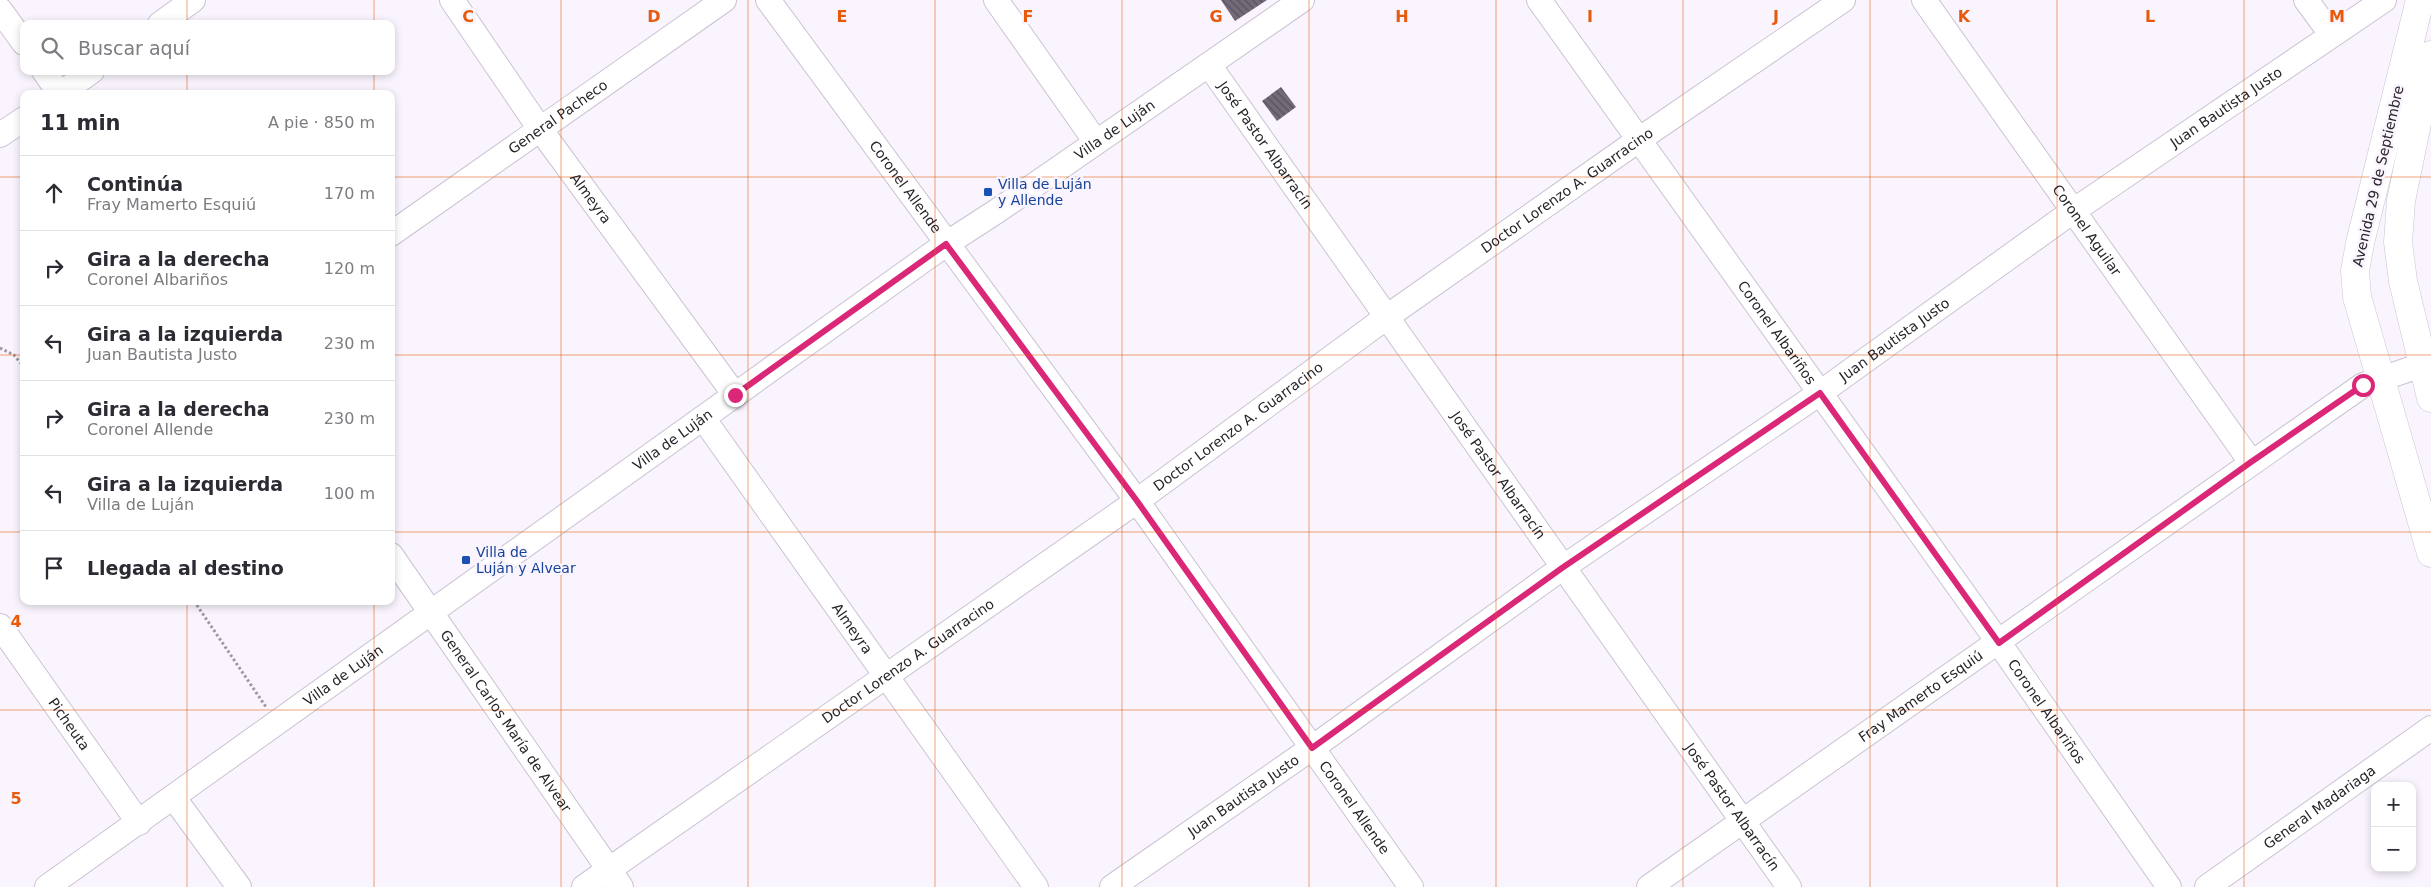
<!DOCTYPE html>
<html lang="es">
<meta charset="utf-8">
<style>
:root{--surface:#fff;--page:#f7f7f7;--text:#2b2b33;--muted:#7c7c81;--line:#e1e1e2}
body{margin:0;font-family:"DejaVu Sans",sans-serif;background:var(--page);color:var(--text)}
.controls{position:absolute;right:15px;bottom:15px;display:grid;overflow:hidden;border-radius:10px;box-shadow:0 2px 8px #0003}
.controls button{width:45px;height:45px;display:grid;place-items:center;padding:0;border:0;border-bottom:1px solid var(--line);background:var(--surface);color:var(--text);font:25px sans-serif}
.stop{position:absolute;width:15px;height:15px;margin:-11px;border:4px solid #db2777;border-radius:50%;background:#fff}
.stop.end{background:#db2777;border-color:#fff;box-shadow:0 1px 5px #0008}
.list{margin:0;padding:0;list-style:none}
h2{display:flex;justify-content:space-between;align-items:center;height:65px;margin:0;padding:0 20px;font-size:21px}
h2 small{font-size:16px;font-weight:400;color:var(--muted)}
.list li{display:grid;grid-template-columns:32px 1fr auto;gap:15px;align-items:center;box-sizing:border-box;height:75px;padding:0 20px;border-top:1px solid var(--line)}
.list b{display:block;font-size:19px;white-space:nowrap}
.list p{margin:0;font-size:16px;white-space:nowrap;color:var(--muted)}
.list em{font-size:16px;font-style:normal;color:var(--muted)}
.icon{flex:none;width:28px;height:28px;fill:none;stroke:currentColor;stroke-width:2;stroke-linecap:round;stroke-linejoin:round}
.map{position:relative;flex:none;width:2431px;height:887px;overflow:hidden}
.search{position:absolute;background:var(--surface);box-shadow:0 2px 8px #0003;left:20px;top:20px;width:375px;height:55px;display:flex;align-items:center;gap:12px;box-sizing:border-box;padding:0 18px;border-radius:10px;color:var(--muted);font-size:19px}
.panel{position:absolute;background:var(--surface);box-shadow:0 2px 8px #0003;left:20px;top:90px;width:375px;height:515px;border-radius:10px}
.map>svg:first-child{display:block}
.building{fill:url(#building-back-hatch)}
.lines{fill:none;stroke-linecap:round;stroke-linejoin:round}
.minor-casing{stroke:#cbc3d2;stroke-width:26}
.major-casing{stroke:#cbc3d2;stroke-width:29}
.path{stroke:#9d98a0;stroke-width:3;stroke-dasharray:2.5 2.5;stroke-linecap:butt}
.minor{stroke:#fff;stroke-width:24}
.major{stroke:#fff;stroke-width:28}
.route{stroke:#db2777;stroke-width:6}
.grid{fill:none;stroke:#e8590c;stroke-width:1;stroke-opacity:0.55}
.transit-dot{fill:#1a4fb4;stroke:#f9f4fd;stroke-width:2}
.labels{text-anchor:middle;stroke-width:5;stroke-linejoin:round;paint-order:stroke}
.street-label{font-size:14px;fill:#29252b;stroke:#f9f4fd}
.transit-label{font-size:14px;fill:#164399;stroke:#f9f4fd;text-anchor:start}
.grid-label{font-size:16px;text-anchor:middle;font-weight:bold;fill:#e8590c;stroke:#f9f4fd;stroke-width:5;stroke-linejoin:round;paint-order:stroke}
</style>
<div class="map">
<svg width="2431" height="887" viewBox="0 0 2431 887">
<defs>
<pattern id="building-back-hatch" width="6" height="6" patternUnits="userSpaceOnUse" patternTransform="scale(1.25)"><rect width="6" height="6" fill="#726a78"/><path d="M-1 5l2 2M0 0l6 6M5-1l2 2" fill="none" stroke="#58525d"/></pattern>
</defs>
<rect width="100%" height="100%" fill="#f9f4fd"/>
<g class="building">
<path d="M1221,0H1267L1235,21Z"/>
<path d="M1281,87L1296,107L1277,121L1262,101Z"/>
</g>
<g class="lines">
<defs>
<g id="minor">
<path id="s1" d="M452,0L540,129L735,395"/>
<path id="s2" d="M768,0L1137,501L1411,887"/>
<path d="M996,0L1096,142"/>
<path id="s3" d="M1539,0L1999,643L2169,887"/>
<path id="s4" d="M1924,0L2251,462"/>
<path d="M2306,0L2331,34"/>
<path d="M0,10L24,43"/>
<path d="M160,24L193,0"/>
<path id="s5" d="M1209,65L1789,887"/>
<path d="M44,71L60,94"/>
<path d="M60,94L92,71"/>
<path d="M0,135L24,119"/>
<path id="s6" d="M391,234L724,0"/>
<path id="s7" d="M703,418L1036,887"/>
<path id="s8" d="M391,555L621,887"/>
<path id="s9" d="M0,626L139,823"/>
<path d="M174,798L239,887"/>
<path id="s10" d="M47,887L946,244L997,211L1302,0"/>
<path id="s11" d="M584,887L1137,501L1388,316L1640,139L1843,0"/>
<path id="s12" d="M1112,887L1312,748L1562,568L1820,393L2073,211L2384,0"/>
<path id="s13" d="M1649,887L2363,385L2422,365"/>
<path id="s14" d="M2207,887L2431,728"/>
</g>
<g id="major">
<path d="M2420,0L2360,243L2355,271L2357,297L2431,553"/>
<path d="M2431,55L2401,201L2398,242L2403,281L2431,398"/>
</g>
</defs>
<use href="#minor" class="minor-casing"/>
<use href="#major" class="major-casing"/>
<g class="path">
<path d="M0,348L14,355L24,367"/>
<path d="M194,601L266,707"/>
</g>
<use href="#minor" class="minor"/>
<use href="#major" class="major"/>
</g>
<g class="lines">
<path class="route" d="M735,395L946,244L1137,501L1312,748L1562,568L1820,393L1999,643L2251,462L2363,385"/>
</g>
<path class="grid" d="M187,0V24M374,0V24M561,0V887M748,0V887M935,0V887M1122,0V887M1309,0V887M1496,0V887M1683,0V887M1870,0V887M2057,0V887M2244,0V887M187,71V94M374,71V94M0,177H24M391,177H2431M0,355H24M391,355H2431M0,532H24M391,532H2431M187,601V887M374,601V887M0,710H2431"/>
<g class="transit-dot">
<rect x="983" y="187" width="10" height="10" rx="2.5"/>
<rect x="461" y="555" width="10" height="10" rx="2.5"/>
</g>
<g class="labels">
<g class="street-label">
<text dy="5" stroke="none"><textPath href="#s12" startOffset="1360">Juan Bautista Justo</textPath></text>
<text dy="5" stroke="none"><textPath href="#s6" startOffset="204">General Pacheco</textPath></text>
<text dy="5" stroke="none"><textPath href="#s10" startOffset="1309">Villa de Luján</textPath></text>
<text dy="5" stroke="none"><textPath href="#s5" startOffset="98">José Pastor Albarracín</textPath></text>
<text transform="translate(2378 176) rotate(-77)" y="5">Avenida 29 de Septiembre</text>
<text dy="5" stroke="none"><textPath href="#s2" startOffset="232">Coronel Allende</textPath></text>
<text dy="5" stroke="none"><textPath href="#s11" startOffset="1205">Doctor Lorenzo A. Guarracino</textPath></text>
<text dy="5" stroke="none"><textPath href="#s1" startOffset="242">Almeyra</textPath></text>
<text dy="5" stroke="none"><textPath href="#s4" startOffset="282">Coronel Aguilar</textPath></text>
<text dy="5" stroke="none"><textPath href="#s3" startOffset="409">Coronel Albariños</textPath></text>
<text dy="5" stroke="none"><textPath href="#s12" startOffset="955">Juan Bautista Justo</textPath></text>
<text dy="5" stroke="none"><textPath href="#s11" startOffset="800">Doctor Lorenzo A. Guarracino</textPath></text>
<text dy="5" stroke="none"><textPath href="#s10" startOffset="769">Villa de Luján</textPath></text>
<text dy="5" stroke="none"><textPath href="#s5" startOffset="502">José Pastor Albarracín</textPath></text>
<text dy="5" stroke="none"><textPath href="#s7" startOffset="258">Almeyra</textPath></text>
<text dy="5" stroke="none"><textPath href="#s11" startOffset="395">Doctor Lorenzo A. Guarracino</textPath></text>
<text dy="5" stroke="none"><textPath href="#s10" startOffset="364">Villa de Luján</textPath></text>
<text dy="5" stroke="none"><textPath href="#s13" startOffset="332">Fray Mamerto Esquiú</textPath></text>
<text dy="5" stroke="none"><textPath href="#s3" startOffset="874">Coronel Albariños</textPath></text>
<text dy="5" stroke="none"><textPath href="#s8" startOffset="202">General Carlos María de Alvear</textPath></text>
<text dy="5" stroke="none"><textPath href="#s9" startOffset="120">Picheuta</textPath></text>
<text dy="5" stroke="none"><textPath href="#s12" startOffset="160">Juan Bautista Justo</textPath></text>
<text dy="5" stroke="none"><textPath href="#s2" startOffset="998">Coronel Allende</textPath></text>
<text dy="5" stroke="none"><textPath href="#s5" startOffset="908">José Pastor Albarracín</textPath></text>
<text dy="5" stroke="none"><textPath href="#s14" startOffset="138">General Madariaga</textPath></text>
</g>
<g class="transit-label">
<text x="998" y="189">Villa de Luján<tspan x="998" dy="16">y Allende</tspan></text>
<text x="476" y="557">Villa de<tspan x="476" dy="16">Luján y Alvear</tspan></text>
</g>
</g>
<g class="grid-label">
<text x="468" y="22">C</text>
<text x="654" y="22">D</text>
<text x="842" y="22">E</text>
<text x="1028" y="22">F</text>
<text x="1216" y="22">G</text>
<text x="1402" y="22">H</text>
<text x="1590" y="22">I</text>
<text x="1776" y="22">J</text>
<text x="1964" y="22">K</text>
<text x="2150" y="22">L</text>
<text x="2337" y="22">M</text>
<text x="16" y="627">4</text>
<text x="16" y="804">5</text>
</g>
</svg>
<div class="controls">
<button>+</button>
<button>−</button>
</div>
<div class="stop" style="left:2363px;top:385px"></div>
<div class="stop end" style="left:735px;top:395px"></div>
<div class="search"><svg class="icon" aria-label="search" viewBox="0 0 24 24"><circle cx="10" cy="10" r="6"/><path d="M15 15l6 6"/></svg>Buscar aquí</div>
<section class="panel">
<h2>11 min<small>A pie · 850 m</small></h2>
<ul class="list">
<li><svg class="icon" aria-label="ahead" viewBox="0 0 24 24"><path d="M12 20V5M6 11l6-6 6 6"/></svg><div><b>Continúa</b><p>Fray Mamerto Esquiú</p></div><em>170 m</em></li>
<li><svg class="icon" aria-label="right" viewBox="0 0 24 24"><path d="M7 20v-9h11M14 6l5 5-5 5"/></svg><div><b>Gira a la derecha</b><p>Coronel Albariños</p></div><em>120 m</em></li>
<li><svg class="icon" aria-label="left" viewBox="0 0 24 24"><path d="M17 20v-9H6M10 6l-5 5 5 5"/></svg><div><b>Gira a la izquierda</b><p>Juan Bautista Justo</p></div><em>230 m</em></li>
<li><svg class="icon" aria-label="right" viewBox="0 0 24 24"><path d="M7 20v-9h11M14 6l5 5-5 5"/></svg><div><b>Gira a la derecha</b><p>Coronel Allende</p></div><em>230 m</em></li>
<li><svg class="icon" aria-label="left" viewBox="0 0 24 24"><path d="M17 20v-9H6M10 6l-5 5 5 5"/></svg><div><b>Gira a la izquierda</b><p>Villa de Luján</p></div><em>100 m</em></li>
<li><svg class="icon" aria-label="arrive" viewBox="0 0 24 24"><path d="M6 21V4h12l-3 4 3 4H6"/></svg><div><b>Llegada al destino</b></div></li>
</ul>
</section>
</div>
